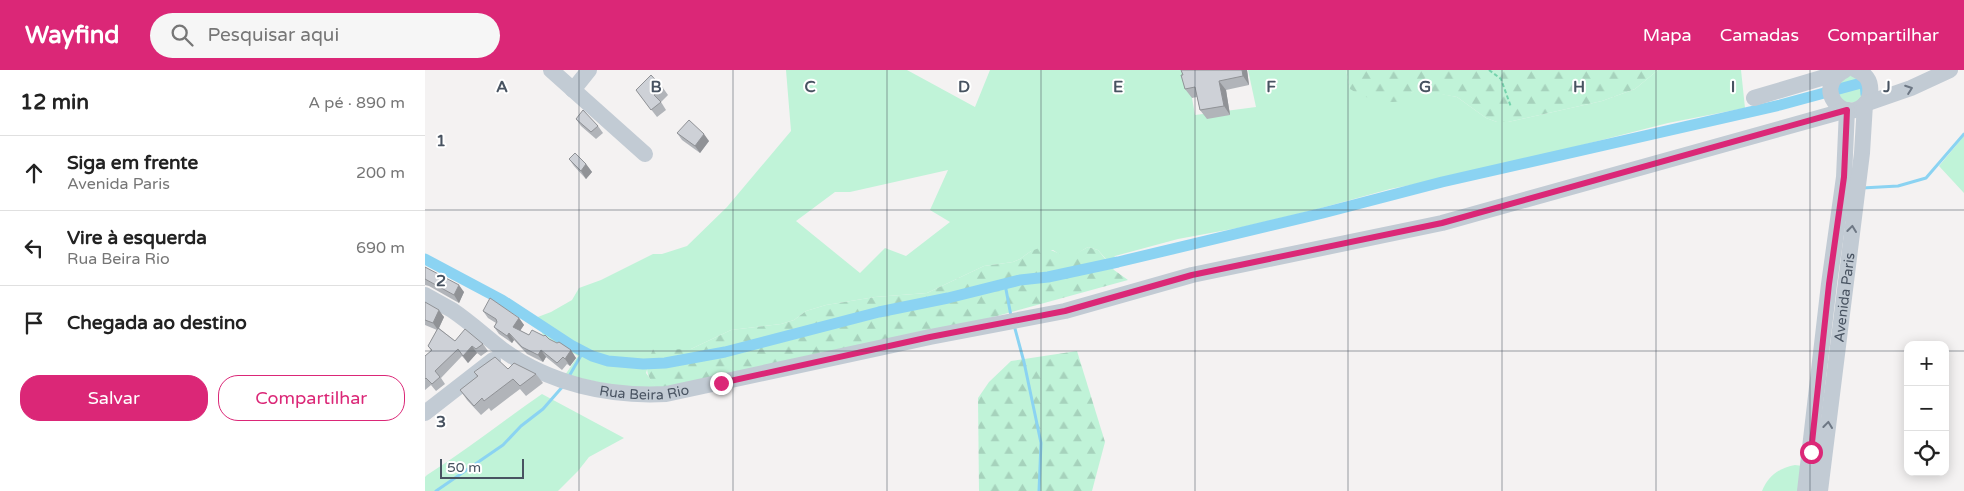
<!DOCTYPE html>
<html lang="pt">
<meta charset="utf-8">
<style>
:root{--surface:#fff;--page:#f6f6f6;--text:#222;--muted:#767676;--line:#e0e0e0;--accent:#db2777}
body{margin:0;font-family:"Varela Round",sans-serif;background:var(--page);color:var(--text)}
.controls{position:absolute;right:15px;bottom:15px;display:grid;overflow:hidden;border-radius:10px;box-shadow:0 2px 12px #0003}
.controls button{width:45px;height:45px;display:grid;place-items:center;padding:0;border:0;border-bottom:1px solid var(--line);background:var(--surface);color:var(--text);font:25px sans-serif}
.scale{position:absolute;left:15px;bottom:12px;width:84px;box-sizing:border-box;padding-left:5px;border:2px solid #485361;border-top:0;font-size:14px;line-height:18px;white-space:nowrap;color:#485361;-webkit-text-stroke:4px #fff;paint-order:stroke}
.stop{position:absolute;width:15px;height:15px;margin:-11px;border:4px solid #db2777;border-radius:50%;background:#fff}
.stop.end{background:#db2777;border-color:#fff;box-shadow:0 1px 5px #0008}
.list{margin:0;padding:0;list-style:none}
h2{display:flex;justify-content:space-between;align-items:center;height:65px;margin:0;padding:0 20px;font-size:21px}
h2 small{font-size:16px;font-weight:400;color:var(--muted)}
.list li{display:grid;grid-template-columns:32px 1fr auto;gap:15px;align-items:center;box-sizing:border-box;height:75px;padding:0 20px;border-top:1px solid var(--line)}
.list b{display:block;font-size:19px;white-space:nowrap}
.list p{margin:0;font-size:16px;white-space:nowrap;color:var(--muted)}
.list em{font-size:16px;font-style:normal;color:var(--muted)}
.actions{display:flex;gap:10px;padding:15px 20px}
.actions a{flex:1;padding:11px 0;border:1px solid var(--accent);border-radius:20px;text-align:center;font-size:18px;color:var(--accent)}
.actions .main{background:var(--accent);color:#fff}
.icon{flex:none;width:28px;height:28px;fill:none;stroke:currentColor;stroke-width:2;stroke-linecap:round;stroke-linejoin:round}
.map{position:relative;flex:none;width:1539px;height:421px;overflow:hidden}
header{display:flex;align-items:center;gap:30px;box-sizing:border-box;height:70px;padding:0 25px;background:var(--accent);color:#fff}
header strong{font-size:24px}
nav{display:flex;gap:28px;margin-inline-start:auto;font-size:18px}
.search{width:350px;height:45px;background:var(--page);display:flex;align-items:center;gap:12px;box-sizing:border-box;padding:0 18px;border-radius:28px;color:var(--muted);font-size:19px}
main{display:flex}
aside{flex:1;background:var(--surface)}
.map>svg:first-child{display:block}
.grass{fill:#c0f3d8;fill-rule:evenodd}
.forest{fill:url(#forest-firs)}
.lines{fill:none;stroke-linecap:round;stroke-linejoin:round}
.stream{stroke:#8bd3f2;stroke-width:3}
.canal{stroke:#8bd3f2;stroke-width:11}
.path{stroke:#75d3ad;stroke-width:2;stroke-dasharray:4 2.5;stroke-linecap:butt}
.minor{stroke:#c2cbd4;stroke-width:16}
.wall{fill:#b1b4b9}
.shaded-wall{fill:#909296}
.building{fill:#ced1d7;stroke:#909296}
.oneway{stroke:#6d7784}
.route{stroke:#db2777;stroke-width:6}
.grid{fill:none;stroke:#485361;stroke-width:1;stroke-opacity:0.55}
.labels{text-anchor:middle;stroke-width:4;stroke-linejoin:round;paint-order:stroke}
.street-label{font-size:14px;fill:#485361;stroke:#fff}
.grid-label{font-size:16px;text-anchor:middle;font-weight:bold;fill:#485361;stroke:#fff;stroke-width:4;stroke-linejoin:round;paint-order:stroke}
</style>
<header>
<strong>Wayfind</strong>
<div class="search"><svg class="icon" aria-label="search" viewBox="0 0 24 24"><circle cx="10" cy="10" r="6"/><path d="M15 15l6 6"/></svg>Pesquisar aqui</div>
<nav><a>Mapa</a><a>Camadas</a><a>Compartilhar</a></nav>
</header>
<main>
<aside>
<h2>12 min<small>A pé · 890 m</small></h2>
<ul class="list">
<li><svg class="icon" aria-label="ahead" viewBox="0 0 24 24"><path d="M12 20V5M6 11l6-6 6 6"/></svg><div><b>Siga em frente</b><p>Avenida Paris</p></div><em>200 m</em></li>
<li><svg class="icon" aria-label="left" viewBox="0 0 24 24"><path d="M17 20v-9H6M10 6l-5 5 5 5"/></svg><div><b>Vire à esquerda</b><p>Rua Beira Rio</p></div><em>690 m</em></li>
<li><svg class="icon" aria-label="arrive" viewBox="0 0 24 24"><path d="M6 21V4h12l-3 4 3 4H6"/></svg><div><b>Chegada ao destino</b></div></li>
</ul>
<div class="actions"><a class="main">Salvar</a><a>Compartilhar</a></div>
</aside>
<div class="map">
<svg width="1539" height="421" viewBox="0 0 1539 421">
<defs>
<pattern id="forest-firs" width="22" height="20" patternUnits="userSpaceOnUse" patternTransform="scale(1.25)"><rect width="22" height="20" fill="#c0f3d8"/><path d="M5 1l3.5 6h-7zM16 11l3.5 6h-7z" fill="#a6d2bc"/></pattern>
</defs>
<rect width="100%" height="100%" fill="#f4f2f2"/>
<g class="grass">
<path d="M361,0H482L550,37L565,0H762L770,45L831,37L823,0H921L925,19L986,23L992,19L1032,27L1061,48L1072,52H1083L1177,31L1210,19L1233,0H1316L1320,38L1243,53L1052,102L965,119L889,140L818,157L753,169L690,186L687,191L691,195L687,196L673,180L663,177L646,187H638L628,180L606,181L595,189L588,192L559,196L502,223L450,227L401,235L381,241L369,250L356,254L306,260L266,279H228L221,303L233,320L214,321L140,305L153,286L118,265L110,248L126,242L147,230L154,218L176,210L228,184H237L262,176L302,137L366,61ZM523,100L505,140L525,152L481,186L460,178L435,203L371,151L410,122H425Z"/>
<path d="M1424,5L1437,11L1439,25L1432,32L1422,33L1414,27L1412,13Z"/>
<path d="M1539,66V123L1514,96Z"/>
<path d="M117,324L199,368L164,387L153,401L133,421H0V407L2,405C42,380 78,351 117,324Z"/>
<path d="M1370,395L1378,396L1374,421H1337C1343,406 1354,398 1370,395Z"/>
</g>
<g class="forest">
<path d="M921,0H1233L1210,19L1177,31L1083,52H1072L1061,48L1032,27L992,20L986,23L984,30C963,35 943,30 925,19Z"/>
<path d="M617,177C643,185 637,192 663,177L673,180L689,200L703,210L554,251L233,320C219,303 220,299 228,279H266L306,260L356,254L369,250L381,241L401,235L450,227L502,223L559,196L588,192L595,189L606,181Z"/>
<path d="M652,281L680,372L667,421H554L553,328L564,312L586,291Z"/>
</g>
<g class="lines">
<g class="stream">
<path d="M1436,13L1437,25"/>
<path d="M1437,118L1473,116L1501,108L1539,64"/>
<path d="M580,214L586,246"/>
<path d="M589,255L599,292L616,373L614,421"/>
<path d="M143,308L158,282"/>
<path d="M11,421L78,375L96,356L118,339L139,315"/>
</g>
<path class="canal" d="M0,189L77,230L146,275L167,286L183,291L218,294L240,293L300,282L454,242L523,228L595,210L623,207L693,192L898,143L1017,112L1355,35L1436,13"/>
<path class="path" d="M1064,0L1076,9L1086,37"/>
<g class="minor">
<path d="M126,0L220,84"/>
<path d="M1420,0C1386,17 1419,56 1440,34C1445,29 1446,23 1445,16C1444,8 1438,3 1431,0"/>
<path d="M148,20L164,0"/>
<path d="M1329,28L1413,3"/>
<path d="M1440,34L1486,18L1525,0"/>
<path id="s1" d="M0,225C9,230 18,235 27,240C45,252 61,267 78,280C125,314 184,327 241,324L505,267L640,241L767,205L1017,153L1422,40"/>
<path d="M0,343L68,290"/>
<path d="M1380,421L1404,214L1419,107L1422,40"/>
<path id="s2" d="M1395,421L1437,83L1440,34"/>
</g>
</g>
<g class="wall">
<path d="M756,0H822L824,15L801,20L805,45L782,49L775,40L772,27L767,28L760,19L758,5Z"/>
<path d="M238,18L243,25L236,32L241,40L232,47L211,20Z"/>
<path d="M151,49L173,56L178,63L171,69L156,56Z"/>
<path d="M252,63L284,71L275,83L257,70Z"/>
<path d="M144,89L161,94L167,102L161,109L149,96Z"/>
<path d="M0,197L39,222L34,233L4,216L0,215Z"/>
<path d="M0,232L19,247L14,258L30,271L58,274L63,281L56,286L52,283L43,293L37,286L16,308L20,314L11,321L6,315L0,320V286L6,281L3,276L12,260L0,255Z"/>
<path d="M58,241L94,248L99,255L95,260L104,265L124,269L151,288L145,296L142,294L137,300L121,287L118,292L102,284L89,270L87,273L74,264L69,257L71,253L63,248Z"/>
<path d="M83,299L111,304L118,313L101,326L95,319L66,341L64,338L56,345L42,330L35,320L52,307L49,302Z"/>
</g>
<g class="shaded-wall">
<path d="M817,0H822L824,15L818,6Z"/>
<path d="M794,11L801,20L805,45L799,36Z"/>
<path d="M279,64L284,71L275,83L270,76Z"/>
<path d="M161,94L167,102L161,109L156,101Z"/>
<path d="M34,215L39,222L34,233L29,225Z"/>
<path d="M14,240L19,247L13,260L8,253Z"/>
<path d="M94,248L99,255L93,264L88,257Z"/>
<path d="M84,263L89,270L87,273L82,266Z"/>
<path d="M47,276L52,283L43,293L38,286Z"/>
<path d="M116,280L121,287L118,292L113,285Z"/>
<path d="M146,280L151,288L145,296L140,289Z"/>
</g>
<g class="building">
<path d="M756,0H817L818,6L794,11L799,36L775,40L770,17L760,19L756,5H758Z"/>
<path d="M226,5L238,18L229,25L236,32L226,40L211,20Z"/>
<path d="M158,40L173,56L166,62L151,49Z"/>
<path d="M264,50L279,64L270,76L252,63Z"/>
<path d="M150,83L161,94L156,101L144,89Z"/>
<path d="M0,197L34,215L29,225L0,209Z"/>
<path d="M65,228L94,248L88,257L104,265L107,260L119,266L120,265L124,269L132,273L134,272L146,280L140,289L138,287L132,293L116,280L113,285L97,277L84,263L82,266L69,257L72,252L71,249L58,241Z"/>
<path d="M0,232L14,240L8,253L0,250Z"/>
<path d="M13,258L30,271L40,259L58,274L51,279L47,276L38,286L33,279L10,301L15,307L7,314L1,308L0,309V286L7,280L3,276Z"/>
<path d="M70,287L83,299L89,293L111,304L95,316L88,309L59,331L57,328L49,336L35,320L53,306L49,302Z"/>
</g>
<defs><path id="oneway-chevron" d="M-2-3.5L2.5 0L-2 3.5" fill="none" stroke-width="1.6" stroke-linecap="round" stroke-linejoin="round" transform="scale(1.25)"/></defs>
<g class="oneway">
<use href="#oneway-chevron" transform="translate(1484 19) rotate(-20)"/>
<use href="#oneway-chevron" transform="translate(1427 159) rotate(-83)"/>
<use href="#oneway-chevron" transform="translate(1403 355) rotate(-83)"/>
</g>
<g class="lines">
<path class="route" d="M296,313L505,267L640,241L767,205L1017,153L1422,40L1419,107L1404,214L1386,382"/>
</g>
<path class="grid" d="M154,0V421M308,0V421M462,0V421M616,0V421M770,0V421M923,0V421M1077,0V421M1231,0V421M1385,0V421M0,140H1539M0,281H1483M1520,281H1539"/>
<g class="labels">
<g class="street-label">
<text dy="5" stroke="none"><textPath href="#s2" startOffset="195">Avenida Paris</textPath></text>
<text dy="5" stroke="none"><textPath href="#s1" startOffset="246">Rua Beira Rio</textPath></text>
</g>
</g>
<g class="grid-label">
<text x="77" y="22">A</text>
<text x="231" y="22">B</text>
<text x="385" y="22">C</text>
<text x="539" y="22">D</text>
<text x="693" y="22">E</text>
<text x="846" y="22">F</text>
<text x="1000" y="22">G</text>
<text x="1154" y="22">H</text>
<text x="1308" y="22">I</text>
<text x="1462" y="22">J</text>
<text x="16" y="76">1</text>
<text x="16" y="216">2</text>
<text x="16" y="357">3</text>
</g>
</svg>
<div class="controls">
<button>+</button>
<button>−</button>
<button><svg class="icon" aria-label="locate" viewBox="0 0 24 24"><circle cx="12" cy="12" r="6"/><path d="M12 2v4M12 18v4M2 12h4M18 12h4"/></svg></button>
</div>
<div class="scale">50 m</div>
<div class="stop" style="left:1386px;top:382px"></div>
<div class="stop end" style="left:296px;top:313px"></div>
</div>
</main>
